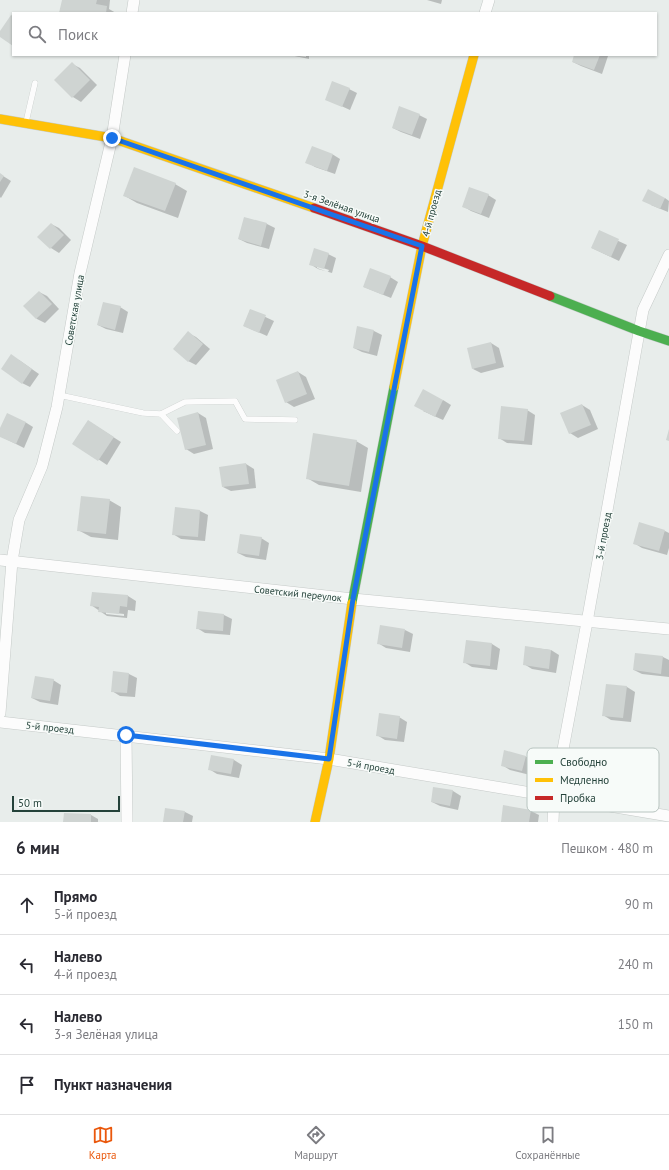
<!DOCTYPE html>
<html lang="ru">
<meta charset="utf-8">
<style>
:root{--surface:#fff;--page:#f2f2f3;--text:#2b2b33;--muted:#7c7c81;--line:#e1e1e2;--accent:#ea580c}
body{margin:0;font-family:"PT Sans",sans-serif;background:var(--page);color:var(--text)}
.scale{position:absolute;left:12px;bottom:10px;width:108px;box-sizing:border-box;padding-left:4px;border:2px solid #24423a;border-top:0;font-size:11px;line-height:14px;white-space:nowrap;color:#24423a;-webkit-text-stroke:3px #f7fbf9;paint-order:stroke}
.stop{position:absolute;width:12px;height:12px;margin:-9px;border:3px solid #1a73e8;border-radius:50%;background:#fff}
.stop.end{background:#1a73e8;border-color:#fff;box-shadow:0 1px 4px #0008}
.list{margin:0;padding:0;list-style:none}
h2{display:flex;justify-content:space-between;align-items:center;height:52px;margin:0;padding:0 16px;font-size:17px}
h2 small{font-size:13px;font-weight:400;color:var(--muted)}
.list li{display:grid;grid-template-columns:26px 1fr auto;gap:12px;align-items:center;box-sizing:border-box;height:60px;padding:0 16px;border-top:1px solid var(--line)}
.list b{display:block;font-size:15px;white-space:nowrap}
.list p{margin:0;font-size:13px;white-space:nowrap;color:var(--muted)}
.list em{font-size:13px;font-style:normal;color:var(--muted)}
.icon{flex:none;width:22px;height:22px;fill:none;stroke:currentColor;stroke-width:2;stroke-linecap:round;stroke-linejoin:round}
.map{position:relative;flex:none;width:669px;height:822px;overflow:hidden}
.search{position:absolute;background:var(--surface);box-shadow:0 1px 3px #0004;left:12px;right:12px;top:12px;height:44px;display:flex;align-items:center;gap:10px;box-sizing:border-box;padding:0 14px;border-radius:0px;color:var(--muted);font-size:15px}
.sheet{height:292px;background:var(--surface)}
nav{display:flex;justify-content:space-around;align-items:center;box-sizing:border-box;height:56px;border-top:1px solid var(--line);background:var(--surface);font-size:11px;color:var(--muted)}
nav a{display:grid;justify-items:center;gap:2px}
nav .on{color:var(--accent)}
.map>svg:first-child{display:block}
.shadow{fill:#0003;fill-rule:evenodd}
.building{fill:#cfd4d2}
.lines{fill:none;stroke-linecap:round;stroke-linejoin:round}
.lane-casing{stroke:#c5cac8;stroke-width:6}
.street-casing{stroke:#c5cac8;stroke-width:12}
.fast-casing{stroke:#c3cbc8;stroke-width:10}
.slow-casing{stroke:#c3cbc8;stroke-width:10}
.jam-casing{stroke:#c3cbc8;stroke-width:10}
.lane{stroke:#fcfcfc;stroke-width:5.5}
.street{stroke:#fcfcfc;stroke-width:11}
.fast{stroke:#4caf50;stroke-width:9}
.slow{stroke:#ffc107;stroke-width:9}
.jam{stroke:#c62828;stroke-width:9}
.route{stroke:#1a73e8;stroke-width:5}
.labels{text-anchor:middle;stroke-width:3;stroke-linejoin:round;paint-order:stroke}
.street-label{font-size:10px;fill:#24423a;stroke:#f7fbf9}
.key{fill:#f7fbf9;stroke:#b8c4c0;stroke-width:1}
.key-label{font-size:11px;fill:#24423a}
</style>
<div class="map">
<svg width="669" height="822" viewBox="0 0 669 822">
<rect width="100%" height="100%" fill="#e8edeb"/>
<g class="shadow">
<path d="M63,0H110L109,9L116,13H60Z"/>
<path d="M427,0H442L441,4Z"/>
<path d="M290,55L306,57V55H309V59Z"/>
<path d="M575,55H607L608,56L602,74L581,66L573,62Z"/>
<path d="M72,64L80,68L97,85L81,102L73,97Z"/>
<path d="M349,89L357,93L350,110L326,99Z"/>
<path d="M419,115L427,119L420,139L401,132L393,128Z"/>
<path d="M332,154L340,159L335,174L315,167L307,162Z"/>
<path d="M0,174L11,181L1,198L0,197Z"/>
<path d="M175,184L187,191L178,218L137,203L125,196Z"/>
<path d="M488,195L496,200L489,218L471,211L463,206Z"/>
<path d="M665,198L669,201L668,212L651,205Z"/>
<path d="M245,218L267,224L275,228L269,249L247,243L239,239Z"/>
<path d="M51,224L59,228L71,240L59,253L51,248L39,237Z"/>
<path d="M599,232L627,245L619,261L592,248Z"/>
<path d="M328,254L336,258L332,273L318,269L310,264ZM317,266L329,270L328,272L317,268Z"/>
<path d="M390,277L398,282L391,298L364,287Z"/>
<path d="M39,292L47,296L59,309L45,323L37,319L25,306Z"/>
<path d="M120,307L128,312L123,333L106,329L98,325Z"/>
<path d="M250,310L274,321L267,336L244,326Z"/>
<path d="M358,327L374,331L382,335L377,356L362,352L354,348Z"/>
<path d="M188,333L196,337L210,349L196,365L188,361Z"/>
<path d="M491,343L499,348L504,367L481,373L473,369Z"/>
<path d="M19,360L39,374L30,387L22,383Z"/>
<path d="M298,372L306,377L315,399L294,407L286,402Z"/>
<path d="M443,400L451,405L443,420L423,411Z"/>
<path d="M582,405L590,410L598,429L578,438L570,433Z"/>
<path d="M527,410L535,415L532,445L507,443L499,438Z"/>
<path d="M198,413L206,418L213,449L194,454L186,449Z"/>
<path d="M25,422L33,427L24,448L0,436V430Z"/>
<path d="M96,426L121,442L107,465L74,443Z"/>
<path d="M356,441L368,448L361,492L319,485L307,478Z"/>
<path d="M246,464L254,469L256,488L231,491L223,487Z"/>
<path d="M109,500L121,507L118,540L91,537L78,530Z"/>
<path d="M176,508L200,511L208,515L205,541L181,539L173,534Z"/>
<path d="M665,531L669,533V548L667,555L642,548L634,543Z"/>
<path d="M261,538L269,543L266,560L246,557L238,553Z"/>
<path d="M93,593L128,596L136,601L135,611L128,610L127,618L107,616L91,605ZM106,612L124,614V616L106,614Z"/>
<path d="M199,612L224,615L232,619L230,635L205,633L197,628Z"/>
<path d="M405,630L413,634L410,652L386,648L378,643Z"/>
<path d="M467,641L492,644L500,649L497,670L472,667L464,662Z"/>
<path d="M526,647L551,650L559,655L556,673L532,669L524,664Z"/>
<path d="M636,654L663,657L669,660V677L642,674L634,670Z"/>
<path d="M114,672L129,674L137,678L135,697L120,696L112,691Z"/>
<path d="M53,680L61,685L58,705L40,702L32,698Z"/>
<path d="M607,685L627,687L635,692L631,722L611,720L603,715Z"/>
<path d="M399,717L407,722L404,742L385,740L377,735Z"/>
<path d="M212,756L234,760L242,765L239,778L217,774L209,769Z"/>
<path d="M525,756L533,761L530,775L510,770L502,765Z"/>
<path d="M434,788L453,791L461,796L458,810L440,806L432,802Z"/>
<path d="M504,807L531,811L539,815L538,822H502Z"/>
<path d="M185,812L193,816L192,822H164Z"/>
<path d="M91,815L98,819V822H64Z"/>
</g>
<g class="building">
<path d="M62,0H97L96,4L107,6L106,13H59Z"/>
<path d="M11,15L13,16V46L0,37V31Z"/>
<path d="M574,55H600L594,70L572,62Z"/>
<path d="M72,62L90,80L72,98L54,80Z"/>
<path d="M332,81L350,88L342,107L325,100Z"/>
<path d="M399,106L420,114L412,135L392,128Z"/>
<path d="M312,146L333,154L327,171L305,163Z"/>
<path d="M134,167L176,183L165,211L123,196Z"/>
<path d="M0,173L4,176L0,182Z"/>
<path d="M469,187L489,194L481,214L462,207Z"/>
<path d="M648,189L665,198L660,209L642,201Z"/>
<path d="M244,217L267,223L261,246L238,239Z"/>
<path d="M51,223L64,235L50,249L37,237Z"/>
<path d="M599,230L619,239L611,257L591,248Z"/>
<path d="M314,248L329,253L324,269L309,265Z"/>
<path d="M370,268L391,276L383,295L363,287Z"/>
<path d="M39,291L52,304L36,319L23,306Z"/>
<path d="M103,302L121,306L115,330L97,325Z"/>
<path d="M250,309L266,315L259,333L243,326Z"/>
<path d="M357,326L374,330L369,352L353,348Z"/>
<path d="M188,331L203,344L188,362L173,349Z"/>
<path d="M491,342L496,363L472,369L467,348Z"/>
<path d="M11,354L32,369L22,384L1,369Z"/>
<path d="M298,371L307,394L285,403L276,380Z"/>
<path d="M423,389L443,400L435,417L414,406Z"/>
<path d="M582,404L591,425L569,434L560,413Z"/>
<path d="M501,406L528,409L524,441L498,439Z"/>
<path d="M198,412L206,445L185,450L177,418Z"/>
<path d="M7,413L26,422L16,444L0,437V428Z"/>
<path d="M88,420L114,437L98,461L72,444Z"/>
<path d="M669,429V441L666,440Z"/>
<path d="M313,433L357,440L349,486L306,479Z"/>
<path d="M246,463L249,484L222,487L219,467Z"/>
<path d="M81,496L110,499L106,534L77,531Z"/>
<path d="M175,507L200,510L198,537L172,535Z"/>
<path d="M639,522L665,530L659,551L633,544Z"/>
<path d="M240,534L262,537L259,556L237,553Z"/>
<path d="M92,592L128,595L127,607L120,606L119,614L98,612L99,607L90,606Z"/>
<path d="M198,611L224,614L223,631L196,629Z"/>
<path d="M380,625L405,629L402,648L377,644Z"/>
<path d="M466,640L492,643L490,666L463,663Z"/>
<path d="M525,646L551,650L549,669L523,665Z"/>
<path d="M635,653L663,656L661,674L633,670Z"/>
<path d="M113,671L129,673L127,693L111,692Z"/>
<path d="M35,676L54,679L50,701L31,698Z"/>
<path d="M606,684L627,686L623,718L602,716Z"/>
<path d="M379,713L400,716L397,739L376,736Z"/>
<path d="M504,750L526,756L522,771L501,766Z"/>
<path d="M211,755L234,759L231,774L208,770Z"/>
<path d="M433,787L453,790L450,806L431,802Z"/>
<path d="M503,805L531,810L529,822H501Z"/>
<path d="M165,808L185,811L183,822H163Z"/>
<path d="M64,813L91,814V822H63Z"/>
</g>
<g class="lines">
<defs>
<g id="lane">
<path d="M26,122L35,83"/>
<path d="M59,395L143,413L161,414L185,402L235,401L245,419L295,420"/>
<path d="M161,414L177,431"/>
</g>
<g id="street">
<path d="M132,13L134,0"/>
<path d="M485,13L489,0"/>
<path d="M0,560L353,599L669,629"/>
<path d="M0,713L12,561L19,520L42,466L57,407L80,273L112,138L125,55"/>
<path d="M0,722L329,759L669,816"/>
<path d="M126,735L127,822"/>
<path d="M553,822L554,797L587,622L643,310L669,255"/>
</g>
<g id="fast">
<path d="M550,296L639,331L669,341"/>
<path d="M352,603L394,387"/>
</g>
<g id="slow">
<path d="M0,119L112,138L314,208"/>
<path d="M394,387L422,246L474,55"/>
<path d="M315,822L329,759L352,603"/>
</g>
<path id="jam" d="M314,208L422,246L550,296"/>
</defs>
<use href="#lane" class="lane-casing"/>
<use href="#street" class="street-casing"/>
<use href="#fast" class="fast-casing"/>
<use href="#slow" class="slow-casing"/>
<use href="#jam" class="jam-casing"/>
<use href="#lane" class="lane"/>
<use href="#street" class="street"/>
<use href="#fast" class="fast"/>
<use href="#slow" class="slow"/>
<use href="#jam" class="jam"/>
</g>
<g class="lines">
<path class="route" d="M112,138L422,246L353,599L329,759L126,735"/>
</g>
<g class="labels">
<g class="street-label">
<text transform="translate(342 206) rotate(19)" y="4">3-я Зелёная улица</text>
<text transform="translate(431 213) rotate(-75)" y="4">4-й проезд</text>
<text transform="translate(74 310) rotate(-80)" y="4">Советская улица</text>
<text transform="translate(603 536) rotate(-80)" y="4">3-й проезд</text>
<text transform="translate(298 593) rotate(6)" y="4">Советский переулок</text>
<text transform="translate(50 727) rotate(6)" y="4">5-й проезд</text>
<text transform="translate(371 766) rotate(10)" y="4">5-й проезд</text>
</g>
</g>
<rect x="527" y="748" width="132" height="64" rx="6" class="key"/>
<rect x="535" y="760" width="18" height="4" fill="#4caf50"/>
<rect x="535" y="778" width="18" height="4" fill="#ffc107"/>
<rect x="535" y="796" width="18" height="4" fill="#c62828"/>
<g class="key-label">
<text x="560" y="766">Свободно</text>
<text x="560" y="784">Медленно</text>
<text x="560" y="802">Пробка</text>
</g>
</svg>
<div class="scale">50 m</div>
<div class="stop" style="left:126px;top:735px"></div>
<div class="stop end" style="left:112px;top:138px"></div>
<div class="search"><svg class="icon" aria-label="search" viewBox="0 0 24 24"><circle cx="10" cy="10" r="6"/><path d="M15 15l6 6"/></svg>Поиск</div>
</div>
<section class="sheet">
<h2>6 мин<small>Пешком · 480 m</small></h2>
<ul class="list">
<li><svg class="icon" aria-label="ahead" viewBox="0 0 24 24"><path d="M12 20V5M6 11l6-6 6 6"/></svg><div><b>Прямо</b><p>5-й проезд</p></div><em>90 m</em></li>
<li><svg class="icon" aria-label="left" viewBox="0 0 24 24"><path d="M17 20v-9H6M10 6l-5 5 5 5"/></svg><div><b>Налево</b><p>4-й проезд</p></div><em>240 m</em></li>
<li><svg class="icon" aria-label="left" viewBox="0 0 24 24"><path d="M17 20v-9H6M10 6l-5 5 5 5"/></svg><div><b>Налево</b><p>3-я Зелёная улица</p></div><em>150 m</em></li>
<li><svg class="icon" aria-label="arrive" viewBox="0 0 24 24"><path d="M6 21V4h12l-3 4 3 4H6"/></svg><div><b>Пункт назначения</b></div></li>
</ul>
</section>
<nav>
<a class="on"><svg class="icon" aria-label="map" viewBox="0 0 24 24"><path d="M3 6l6-2 6 2 6-2v14l-6 2-6-2-6 2zM9 4v14M15 6v14"/></svg>Карта</a>
<a><svg class="icon" aria-label="directions" viewBox="0 0 24 24"><path d="M12 3l9 9-9 9-9-9zM9 14v-3h6M13 9l2 2-2 2"/></svg>Маршрут</a>
<a><svg class="icon" aria-label="saved" viewBox="0 0 24 24"><path d="M7 4h10v16l-5-4-5 4z"/></svg>Сохранённые</a>
</nav>
